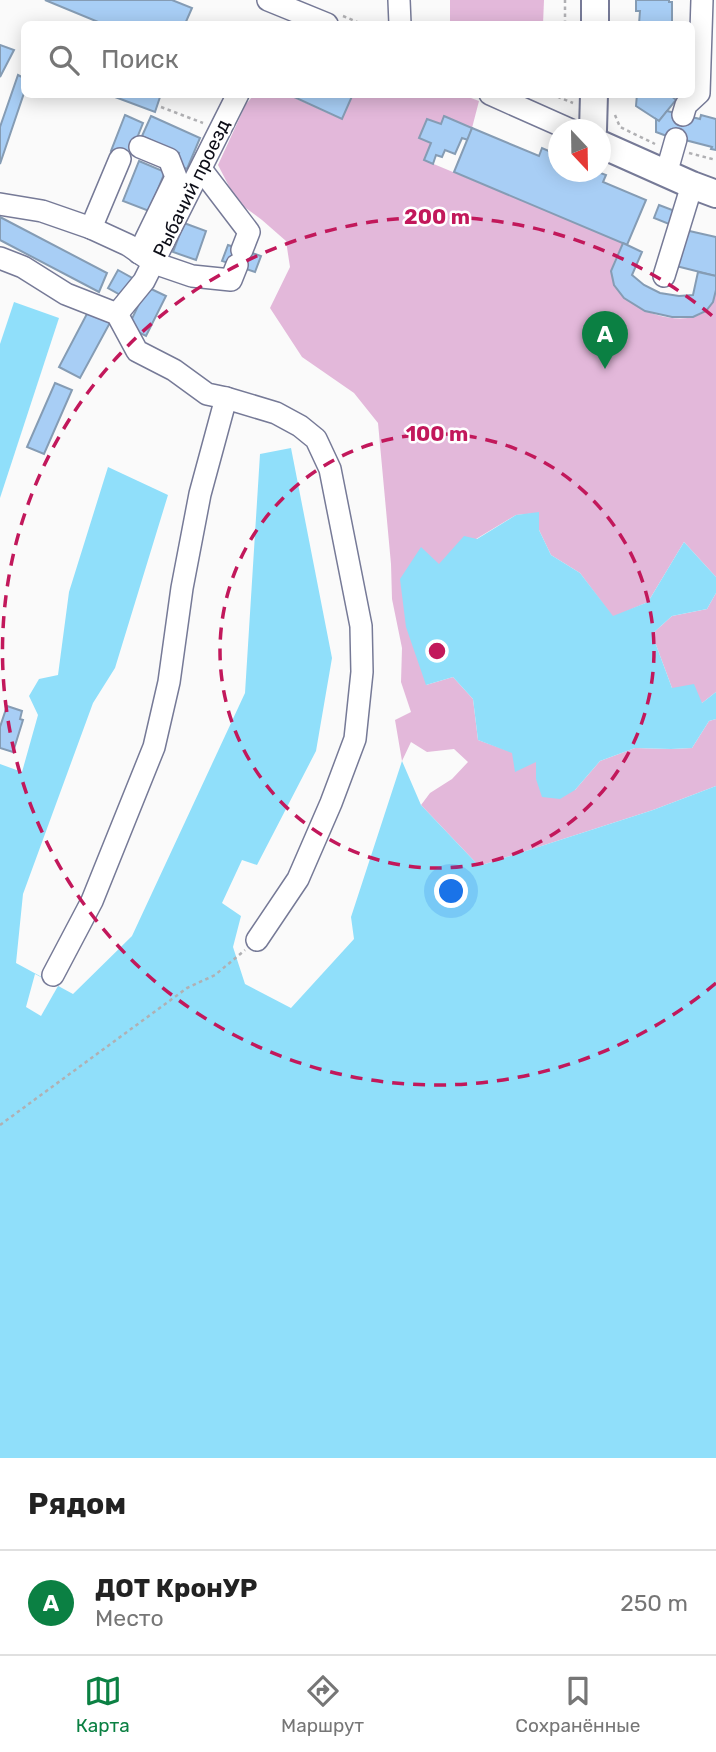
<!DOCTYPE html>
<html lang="ru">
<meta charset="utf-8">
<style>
:root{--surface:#fff;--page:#f2f2f2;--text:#222;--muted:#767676;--line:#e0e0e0;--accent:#0b8043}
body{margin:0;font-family:Rubik,sans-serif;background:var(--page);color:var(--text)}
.compass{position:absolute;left:548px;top:119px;width:63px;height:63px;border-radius:50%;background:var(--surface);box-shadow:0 4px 18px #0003;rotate:158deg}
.you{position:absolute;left:452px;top:892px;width:24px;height:24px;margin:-18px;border:5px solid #fff;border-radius:50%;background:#1a73e8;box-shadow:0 0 0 10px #1a73e833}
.badge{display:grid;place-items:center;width:46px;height:46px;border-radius:50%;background:var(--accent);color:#fff;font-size:23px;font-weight:700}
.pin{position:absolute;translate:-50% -58px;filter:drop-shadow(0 2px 4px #0008)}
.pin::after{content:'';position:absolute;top:37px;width:24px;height:21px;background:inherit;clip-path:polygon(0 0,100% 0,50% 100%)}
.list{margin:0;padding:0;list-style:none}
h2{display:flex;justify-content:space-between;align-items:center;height:91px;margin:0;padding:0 28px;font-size:30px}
h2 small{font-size:23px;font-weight:400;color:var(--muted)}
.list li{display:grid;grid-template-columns:46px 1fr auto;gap:21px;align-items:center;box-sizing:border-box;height:105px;padding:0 28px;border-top:2px solid var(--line)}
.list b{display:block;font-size:26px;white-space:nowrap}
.list p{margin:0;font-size:23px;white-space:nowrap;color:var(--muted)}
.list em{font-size:23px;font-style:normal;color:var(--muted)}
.icon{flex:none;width:38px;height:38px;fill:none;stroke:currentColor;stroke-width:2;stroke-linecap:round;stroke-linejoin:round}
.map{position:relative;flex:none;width:716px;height:1458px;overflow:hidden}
.search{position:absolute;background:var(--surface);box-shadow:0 4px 18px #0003;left:21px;right:21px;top:21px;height:77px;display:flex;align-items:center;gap:18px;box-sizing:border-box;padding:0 24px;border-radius:10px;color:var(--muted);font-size:26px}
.sheet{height:196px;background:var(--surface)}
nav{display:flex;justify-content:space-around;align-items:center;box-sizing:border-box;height:98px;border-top:2px solid var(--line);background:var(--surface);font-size:19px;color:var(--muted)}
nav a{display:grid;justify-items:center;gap:4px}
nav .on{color:var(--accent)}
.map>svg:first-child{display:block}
.green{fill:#e3b8da}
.water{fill:#90dffa}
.pier{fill:#fafafa}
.building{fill:#a8cef5;stroke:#859cb4;stroke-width:2}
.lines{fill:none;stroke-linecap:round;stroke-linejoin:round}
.minor-casing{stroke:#767a97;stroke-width:24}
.major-casing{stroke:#767a97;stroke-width:30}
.path{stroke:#b0b0b3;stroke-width:2.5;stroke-dasharray:3.5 3.5;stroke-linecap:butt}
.minor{stroke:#fff;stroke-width:21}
.major{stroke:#fff;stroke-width:26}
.ring{fill:none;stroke:#c2185b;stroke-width:3.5;stroke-dasharray:12 9}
.labels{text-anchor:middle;stroke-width:5;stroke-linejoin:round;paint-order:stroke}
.street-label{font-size:19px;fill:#0d0e18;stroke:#fff}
.centre{fill:#c2185b;stroke:#fff;stroke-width:3.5}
.ring-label{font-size:21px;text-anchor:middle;font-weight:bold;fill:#c2185b;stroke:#fff;stroke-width:5;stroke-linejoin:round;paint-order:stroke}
</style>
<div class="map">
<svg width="716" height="1458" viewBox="0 0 716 1458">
<rect width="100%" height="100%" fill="#fafafa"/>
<g class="green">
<path d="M450,0H544L543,24H450Z"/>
<path d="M254,95H288L341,119L353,95H463L479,101L472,128L445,116L441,124L420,138L431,143L424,160L623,243C619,252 611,264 612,274C615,308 682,332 707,310C713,304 714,298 716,290V577L684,542L648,602L613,617L580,573L551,555L539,530V513L516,515L476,539L426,685L453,677L473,699L478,740L536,761V779L575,790L600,761L635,748L671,749L692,748L709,721L716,719V786L653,810L479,866L421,805L430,793L452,779L468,762L454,749L427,752L411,742L402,761L395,720L411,712L401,682L402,648L392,599L391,564L378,423L354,393L302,357L270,308L290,267L286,241L262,220L243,206L232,192L218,165L246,104Z"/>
<path d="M716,593V692L702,703L672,688L652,634L672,616L707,609Z"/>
</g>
<g class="water">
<path d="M14,302L59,318L0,498V344Z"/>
<path d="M291,448L332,658L316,751L257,865L242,860L222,903L241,916L233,947L245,984L291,1008L354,939L351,917L402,761L421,805L479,866L653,810L716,786V1458H0V764L22,772L38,715L29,696L39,679L58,675L69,592L108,467L168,495L115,668L93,703L23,894L16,963L73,994L132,936L245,693L260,454Z"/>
<path d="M539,512V530L551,555L580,573L613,616L648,602L684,542L716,577V593L707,609L672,616L652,634L672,688L694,684L702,703L716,692V719L709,721L692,748L671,749L635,748L600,761L575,790L560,799L542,797L536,779V762L515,772L512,753L478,740L473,699L453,677L426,685L406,627L400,579L421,547L439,564L464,536L477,539L516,515Z"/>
</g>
<path class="pier" d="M35,974L58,986L41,1016L26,1007Z"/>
<g class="building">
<path d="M45,0H172L192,8L185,24H103Z"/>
<path d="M636,0H669V2H672V24H639L640,11H636Z"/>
<path d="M0,45L14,50L0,77Z"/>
<path d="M18,75L24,78V93L0,164V127Z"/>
<path d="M107,94H161L155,112Z"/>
<path d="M295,94H353L342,119L294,97Z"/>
<path d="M637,94H669L676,100L659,121L636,106Z"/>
<path d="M667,111L700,119L701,115L716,119V150L711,149L712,147L681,139L680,141L656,132V119L659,121Z"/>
<path d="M125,115L143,123L129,158L111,151Z"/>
<path d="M151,116L200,138L187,169L174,164L179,153L142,136Z"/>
<path d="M444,116L472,128L468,140L462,138L455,154L445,150L442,157L436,155L433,164L424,160L431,143L419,138L427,119L441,124Z"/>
<path d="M472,128L539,156L542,148L558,155V172H598L606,175L603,182L646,200L627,245L454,172Z"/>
<path d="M139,161L165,172L149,211L123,201Z"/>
<path d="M659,205L675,211L669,224L654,218Z"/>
<path d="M0,217L107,273L99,292L0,240Z"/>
<path d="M184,223L206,231L196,260L173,252Z"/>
<path d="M685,230L716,237V276L676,266Z"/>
<path d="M623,243L642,252L632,275L644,285L660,293L679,296L693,295L698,272L716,276V290L713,302L706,311L693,317H672L645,311L624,298L614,285L611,271Z"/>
<path d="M228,245L261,256L255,272L222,261Z"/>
<path d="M118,270L134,279L124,297L108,288Z"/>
<path d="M147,287L166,296L146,336L128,327Z"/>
<path d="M90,308L112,319L80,378L59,367Z"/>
<path d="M55,383L72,390L44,454L27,447Z"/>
<path d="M7,706L22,711L20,719L23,720L13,752L0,748V727Z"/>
</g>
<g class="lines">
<defs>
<g id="minor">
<path d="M268,0L327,24"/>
<path d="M399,0L400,24"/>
<path d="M490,94L571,130"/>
<path d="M683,115L686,105L699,93L702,0"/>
<path d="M201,169L249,232L242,250"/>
<path d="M666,174L676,139"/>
<path d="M0,204L42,211L91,228L128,245L154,263L192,276L231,280L237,265"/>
<path d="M91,228L120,159"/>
<path d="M139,253L176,177L169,159L140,147"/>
<path d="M0,258L23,267L66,294L117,314L137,351L174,370L207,394L226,398"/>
<path d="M664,276L692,185"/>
<path d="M117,314L144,281L238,94"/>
<path d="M53,975L92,901L154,747L169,682L182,588L200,494L226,398L276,413L300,426L316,439L330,469L361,626L362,672L355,739L331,803L298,879L257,940"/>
</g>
<g id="major">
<path d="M595,24V0"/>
<path d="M593,130L594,94"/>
<path d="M600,144L692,185L716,194"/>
</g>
</defs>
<use href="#minor" class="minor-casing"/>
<use href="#major" class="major-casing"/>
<g class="path">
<path d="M343,16L362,24"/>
<path d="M565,24V0"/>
<path d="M551,94L573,103"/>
<path d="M161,107L203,123"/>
<path d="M615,115L620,127L655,144"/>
<path d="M689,153L716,160"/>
<path d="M0,1125L187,988L215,975L245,950"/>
</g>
<use href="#minor" class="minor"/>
<use href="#major" class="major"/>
</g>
<g class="ring">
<circle cx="437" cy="651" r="217"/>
<path d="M716 983A434 434 0 1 1 716 319"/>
</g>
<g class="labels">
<g class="street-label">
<text transform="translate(191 188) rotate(-64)" y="7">Рыбачий проезд</text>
</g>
</g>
<circle cx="437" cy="651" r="10" class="centre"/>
<g class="ring-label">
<text x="437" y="224">200 m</text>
<text x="437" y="441">100 m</text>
</g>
</svg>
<svg class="compass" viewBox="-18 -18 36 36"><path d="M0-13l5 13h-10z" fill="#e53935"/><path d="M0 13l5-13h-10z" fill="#767676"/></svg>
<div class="you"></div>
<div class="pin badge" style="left:605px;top:369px">A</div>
<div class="search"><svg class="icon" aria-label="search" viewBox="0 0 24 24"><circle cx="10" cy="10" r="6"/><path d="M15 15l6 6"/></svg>Поиск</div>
</div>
<section class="sheet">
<h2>Рядом<small></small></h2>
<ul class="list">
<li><span class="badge">A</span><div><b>ДОТ КронУР</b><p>Место</p></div><em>250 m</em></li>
</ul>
</section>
<nav>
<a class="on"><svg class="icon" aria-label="map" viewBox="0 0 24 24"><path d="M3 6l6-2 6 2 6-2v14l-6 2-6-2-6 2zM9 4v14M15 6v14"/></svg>Карта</a>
<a><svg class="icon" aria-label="directions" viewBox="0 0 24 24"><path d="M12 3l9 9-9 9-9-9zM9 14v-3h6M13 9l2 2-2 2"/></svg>Маршрут</a>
<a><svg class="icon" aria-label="saved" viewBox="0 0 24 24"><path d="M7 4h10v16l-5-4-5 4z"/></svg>Сохранённые</a>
</nav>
